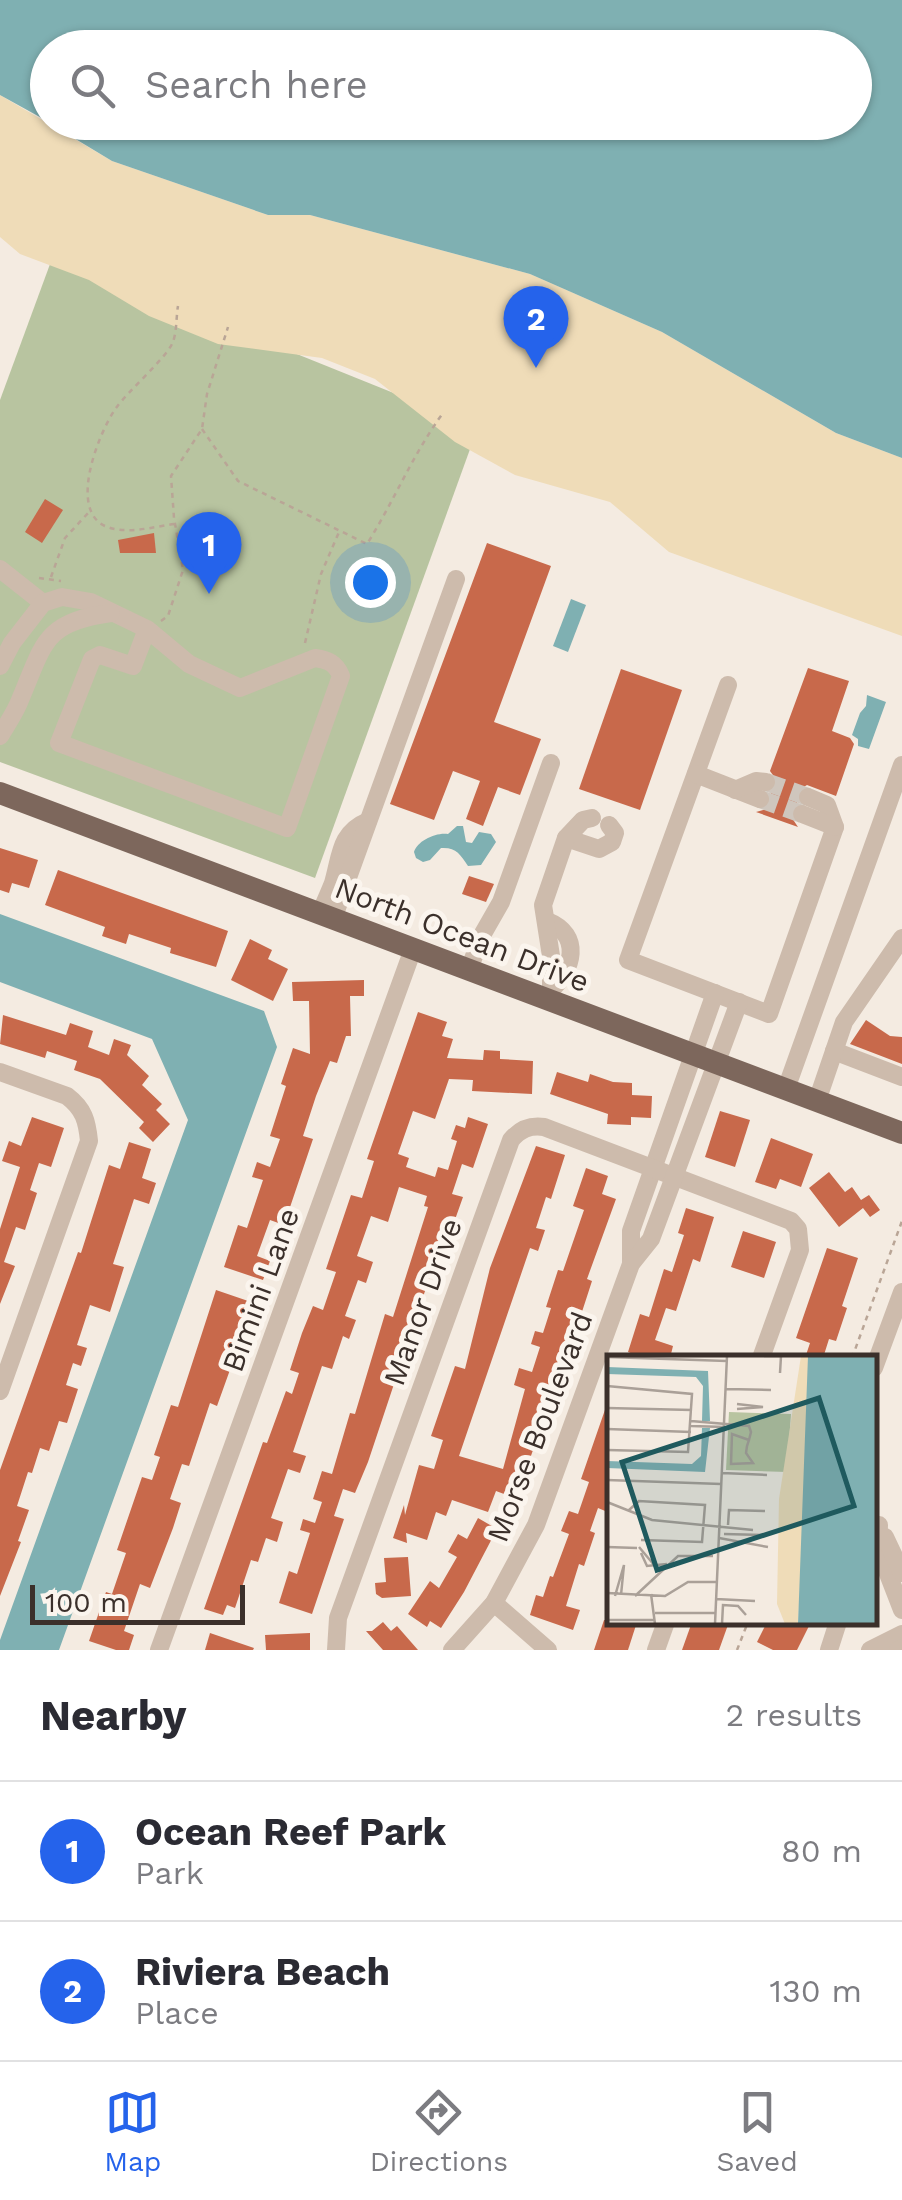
<!DOCTYPE html>
<style>
:root{--surface:#fff;--page:#f2f2f3;--text:#2b2b33;--muted:#7c7c81;--line:#e1e1e2;--accent:#2563eb}
body{margin:0;font-family:"Work Sans",sans-serif;background:var(--page);color:var(--text)}
.scale{position:absolute;left:30px;bottom:25px;width:215px;box-sizing:border-box;padding-left:10px;border:5px solid #3b302b;border-top:0;font-size:28px;line-height:35px;white-space:nowrap;color:#3b302b;-webkit-text-stroke:8px #fbf5ee;paint-order:stroke}
.you{position:absolute;left:370px;top:582px;width:35px;height:35px;margin:-25px;border:8px solid #fff;border-radius:50%;background:#1a73e8;box-shadow:0 0 0 15px #1a73e833}
.badge{display:grid;place-items:center;width:65px;height:65px;border-radius:50%;background:var(--accent);color:#fff;font-size:32px;font-weight:700}
.pin{position:absolute;translate:-50% -82px;filter:drop-shadow(0 2px 5px #0008)}
.pin::after{content:'';position:absolute;top:52px;width:35px;height:30px;background:inherit;clip-path:polygon(0 0,100% 0,50% 100%)}
.list{margin:0;padding:0;list-style:none}
h2{display:flex;justify-content:space-between;align-items:center;height:130px;margin:0;padding:0 40px;font-size:42px}
h2 small{font-size:32px;font-weight:400;color:var(--muted)}
.list li{display:grid;grid-template-columns:65px 1fr auto;gap:30px;align-items:center;box-sizing:border-box;height:140px;padding:0 40px;border-top:2px solid var(--line)}
.list b{display:block;font-size:38px;white-space:nowrap}
.list p{margin:0;font-size:32px;white-space:nowrap;color:var(--muted)}
.list em{font-size:32px;font-style:normal;color:var(--muted)}
.icon{flex:none;width:55px;height:55px;fill:none;stroke:currentColor;stroke-width:2;stroke-linecap:round;stroke-linejoin:round}
.map{position:relative;flex:none;width:902px;height:1650px;overflow:hidden}
.search{position:absolute;background:var(--surface);box-shadow:0 2px 8px #0004;left:30px;right:30px;top:30px;height:110px;display:flex;align-items:center;gap:25px;box-sizing:border-box;padding:0 35px;border-radius:55px;color:var(--muted);font-size:38px}
.sheet{height:410px;background:var(--surface)}
nav{display:flex;justify-content:space-around;align-items:center;box-sizing:border-box;height:140px;border-top:2px solid var(--line);background:var(--surface);font-size:28px;color:var(--muted)}
nav a{display:grid;justify-items:center;gap:5px}
nav .on{color:var(--accent)}
.map>svg:first-child{display:block}
.green{fill:#b8c4a0}
.sand{fill:#efdcb8}
.water{fill:#7fb0b2}
.building{fill:#c8694b}
.lines{fill:none;stroke-linecap:round;stroke-linejoin:round}
.minor-tunnel{stroke:#cfc6bd;stroke-width:18;stroke-dasharray:18 9;stroke-linecap:butt}
.path{stroke:#b9a596;stroke-width:2.5;stroke-dasharray:5 5;stroke-linecap:butt}
.minor{stroke:#cdbbac;stroke-width:18}
.major{stroke:#7d675c;stroke-width:22}
.labels{text-anchor:middle;stroke-width:10;stroke-linejoin:round;paint-order:stroke}
.street-label{font-size:30px;fill:#3b302b;stroke:#fbf5ee}
.inset-road{fill:none;stroke:#aaa098;stroke-width:2.5}
.view{fill:#1f5a5e;fill-opacity:0.15;stroke:#1f5a5e;stroke-width:5}
.inset-edge{fill:none;stroke:#3b302b;stroke-width:5}
</style>
<div class="map">
<svg width="902" height="1650" viewBox="0 0 902 1650">
<rect width="100%" height="100%" fill="#f4ebe1"/>
<path class="green" d="M53,256L478,427L315,878L0,762V400Z"/>
<path class="sand" d="M0,95L112,161L268,215H310L530,274L662,332L836,433L902,458V636L669,552L610,502L515,475L455,442L375,379L322,358L218,344L149,316L89,280L20,254L0,237Z"/>
<g class="water">
<path d="M0,0H902V458L836,433L662,332L530,274L310,215H268L112,161L49,123L854,122V48H48L47,121L0,95Z"/>
<path d="M571,599L586,605L568,652L553,646Z"/>
<path d="M867,695L886,702L869,749L858,746V739L852,735L860,713L866,706Z"/>
<path d="M457,826H463L466,842L472,843L479,832L491,834L496,842L481,865L468,866C460,854 456,847 441,848L430,860L423,862L416,858L414,852C417,841 436,832 448,834Z"/>
<path d="M0,914L264,1011L277,1047L59,1650H0V1640L188,1120L152,1039L0,982Z"/>
</g>
<g class="building">
<path d="M45,499L63,510L42,543L25,532Z"/>
<path d="M154,533L156,553H120L118,540Z"/>
<path d="M487,543L551,566L494,722L541,739L520,795L498,787L483,826L466,819L480,781L453,771L434,820L390,804Z"/>
<path d="M808,668L849,681L832,731L850,738L854,744L836,796L807,785L797,791V803L790,815L798,827L756,812L767,809L772,803L771,793L778,782L770,771Z"/>
<path d="M621,669L682,690L640,810L579,789Z"/>
<path d="M0,848L38,860L29,888L12,883L9,893L0,890Z"/>
<path d="M58,870L228,931L216,967L170,953L171,948L129,934L126,944L102,936L105,927L45,905Z"/>
<path d="M469,876L494,884L486,902L462,894Z"/>
<path d="M250,939L272,950L268,959L288,969L273,1001L231,980Z"/>
<path d="M364,980V996H350L351,1036H346L337,1063L330,1061L316,1096L303,1136L313,1139L284,1225L270,1220L257,1256L270,1261L263,1280L224,1267L238,1225L247,1228L263,1180L252,1177L257,1162L270,1167L280,1139L270,1136L286,1086L281,1084L293,1048L310,1054L309,1001H293L292,982Z"/>
<path d="M418,1012L447,1022L442,1036L453,1039L447,1058L483,1060L484,1050L500,1051V1059L533,1061L532,1094L472,1091L473,1080L449,1079L435,1119L413,1111L398,1154L409,1158L406,1167L435,1177L438,1167L448,1170L457,1141L451,1139L456,1125L465,1128L468,1117L488,1124L473,1168L462,1164L452,1194L463,1197L446,1245L441,1243L368,1462L355,1493L343,1489L334,1516L344,1519L312,1614L279,1603L289,1571L297,1574L310,1533L300,1530L303,1519L315,1523L322,1502L313,1499L322,1471L332,1474L350,1413L355,1414L385,1314L393,1317L428,1207L424,1206L427,1196L399,1187L388,1222L371,1216L357,1256L373,1262L366,1283L358,1280L345,1316L356,1320L349,1339L343,1336L332,1369L322,1366L293,1452L306,1456L300,1473L288,1469L271,1518L283,1522L277,1542L266,1538L258,1562L251,1560L235,1608L227,1605L223,1615L204,1609L263,1442L267,1443L286,1391L292,1394L299,1373L290,1370L302,1333L313,1306L323,1310L336,1272L326,1269L351,1195L362,1198L374,1161L367,1159Z"/>
<path d="M3,1015L66,1035L70,1023L93,1031L88,1047L109,1055L114,1039L131,1045L127,1055L149,1076L142,1085L162,1104L156,1110L170,1124L153,1142L139,1128L144,1122L100,1079L74,1070L77,1061L47,1051L45,1058L0,1044Z"/>
<path d="M866,1020L890,1036L902,1037V1064L850,1044Z"/>
<path d="M557,1072L588,1082L590,1074L613,1082L632,1083V1095L652,1096L651,1118L631,1117V1125L607,1124L608,1114L550,1094Z"/>
<path d="M720,1111L750,1120L735,1167L705,1157Z"/>
<path d="M32,1117L64,1128L51,1167L39,1163L30,1190L37,1193L25,1230L16,1227L4,1262L15,1266L0,1304V1229L20,1167L2,1161L9,1141L21,1146Z"/>
<path d="M771,1138L813,1154L801,1187L780,1179L776,1189L755,1182Z"/>
<path d="M129,1142L151,1149L142,1178L156,1183L149,1204L134,1199L113,1264L124,1267L110,1312L90,1305L77,1345L87,1348L81,1366L73,1363L66,1385L78,1389L67,1423L59,1421L49,1451L40,1448L32,1473L28,1472L17,1506L29,1510L18,1541L21,1542L0,1596V1470L78,1252L81,1253L109,1165L120,1169Z"/>
<path d="M536,1146L565,1155L551,1199L546,1197L536,1228L545,1230L538,1251L530,1248L459,1456L503,1469L525,1389L514,1385L519,1368L532,1372L540,1347L531,1344L535,1331L543,1333L551,1308L546,1307L558,1270L563,1271L584,1210L573,1206L586,1168L608,1176L602,1194L616,1199L587,1279L592,1281L580,1318L527,1467L515,1498L496,1491L488,1512L452,1500L446,1516L436,1512L427,1540L406,1533L407,1543L393,1538L404,1505L405,1515L419,1465L434,1469L443,1440L431,1436L455,1366L465,1369L490,1268Z"/>
<path d="M829,1172L845,1192L852,1187L861,1200L869,1195L880,1210L870,1217L863,1208L839,1227L809,1188Z"/>
<path d="M686,1208L714,1217L700,1262L693,1259L676,1311L666,1308L655,1340L673,1346L670,1358H643L628,1352L640,1314L649,1317L664,1269L672,1272L684,1235L678,1233Z"/>
<path d="M743,1231L776,1242L764,1278L731,1267Z"/>
<path d="M827,1248L858,1258L842,1306L847,1308L836,1341L829,1339L823,1358H805L810,1343L796,1338Z"/>
<path d="M216,1290L254,1303L217,1406L210,1403L189,1466L182,1464L170,1499L181,1503L173,1528L150,1588L140,1584L124,1631L134,1635L129,1650H116L89,1641L106,1592L112,1594L126,1553L117,1550L142,1477L152,1480L160,1457L154,1455L171,1405L178,1407Z"/>
<path d="M607,1404L610,1513L598,1508L590,1531L595,1533L584,1566L579,1564L566,1606L580,1610L573,1630L530,1615L536,1595L543,1597L550,1576L553,1577L569,1534L561,1531L569,1511L578,1514L589,1482L581,1479Z"/>
<path d="M478,1518L497,1529L464,1592L441,1628L430,1621L427,1627L408,1614L430,1581L439,1588L457,1557L448,1552L458,1534L467,1539Z"/>
<path d="M408,1557L411,1596L382,1598L376,1594L375,1583L386,1582L384,1558Z"/>
<path d="M604,1620L637,1622L628,1650H594Z"/>
<path d="M383,1622L391,1631L397,1626L418,1650H383L366,1631H372Z"/>
<path d="M692,1622H729L719,1650H682Z"/>
<path d="M767,1622H811L797,1650H773L757,1642Z"/>
<path d="M210,1633L254,1648L253,1650H205Z"/>
<path d="M310,1633V1650H266L265,1635Z"/>
</g>
<g class="lines">
<g class="minor-tunnel">
<path d="M766,782L808,797"/>
<path d="M760,799L802,814"/>
</g>
<g class="path">
<path d="M202,429L238,481L367,544C394,501 413,454 443,413"/>
<path d="M174,524C153,527 125,535 105,526C68,509 99,432 116,408C129,390 164,360 172,344C177,334 176,317 178,306"/>
<path d="M51,577L65,538L89,512"/>
<path d="M39,578L61,581"/>
<path d="M161,621L168,616L183,570L174,518L171,476L202,429L207,394L228,327"/>
<path d="M305,643L321,574L339,532"/>
<path d="M852,1358L902,1221"/>
<path d="M737,1650L748,1622"/>
</g>
<g class="minor">
<path d="M0,569L43,603"/>
<path d="M0,666L12,643L43,603L62,597L91,602L147,629L189,664L240,688L315,658C328,660 336,663 341,676L287,828L59,743L92,659L100,655L133,666L147,629"/>
<path d="M728,685L628,960L769,1014L835,827L827,805L808,797"/>
<path d="M0,736C7,724 15,713 20,700C44,644 43,622 111,613"/>
<path d="M696,774L760,799"/>
<path d="M735,790L756,781L766,782"/>
<path d="M802,814L835,827"/>
<path d="M566,838L599,849L612,842L615,833L609,825"/>
<path d="M320,914C324,904 329,893 333,883C341,856 339,833 368,821"/>
<path d="M333,919L456,579"/>
<path d="M547,921C583,935 573,970 550,991"/>
<path d="M469,970L481,937L501,902L551,763"/>
<path d="M551,989V956L543,905L566,838L583,820L592,818"/>
<path d="M834,1051L902,1077"/>
<path d="M0,1072L67,1096C84,1109 87,1121 89,1141L0,1391"/>
<path d="M786,1089L902,765"/>
<path d="M817,1101L844,1022L902,938"/>
<path d="M631,1264V1231L715,993"/>
<path d="M874,1368L902,1292"/>
<path d="M879,1525L878,1548L902,1610"/>
<path d="M885,1537L902,1573"/>
<path d="M494,1603L548,1650"/>
<path d="M159,1650L413,949"/>
<path d="M336,1650L338,1618L511,1140C520,1129 530,1125 544,1127L791,1221L798,1229L800,1250L761,1358"/>
<path d="M452,1650L494,1603L536,1525L631,1264L651,1239L739,1002"/>
<path d="M656,1650L666,1622"/>
<path d="M829,1650L838,1622"/>
<path d="M870,1650L902,1634"/>
<path d="M898,1650L902,1648"/>
</g>
<path class="major" d="M0,793L902,1133"/>
</g>
<g class="labels">
<g class="street-label">
<text transform="translate(462 935) rotate(21)" y="10">North Ocean Drive</text>
<text transform="translate(261 1290) rotate(-70)" y="10">Bimini Lane</text>
<text transform="translate(423 1302) rotate(-70)" y="10">Manor Drive</text>
<text transform="translate(540 1427) rotate(-69)" y="10">Morse Boulevard</text>
</g>
</g>
<g transform="translate(607 1355)">
<rect width="270" height="270" fill="#f4ebe1"/>
<path d="M122,57L184,59L180,117L119,115Z" fill="#b8c4a0"/>
<path d="M194,1H201L204,18L191,269H178L170,249L172,144Z" fill="#efdcb8"/>
<path d="M201,1H270V269H191ZM0,12L101,16L103,66H95L96,31L89,22L0,19ZM95,73H103L98,117L0,113V106L85,109L94,101Z" fill="#7fb0b2"/>
<path class="inset-road" d="M157,1H174L173,18M0,2L120,6M0,31L85,39L81,97L0,95M119,34L164,35M0,53L85,55M130,54L156,52L130,49M84,66L142,71L144,77L142,85L140,91L139,98L146,108L124,109L125,79L142,85M84,71L118,72M0,74L84,77M115,118L160,120M0,125L114,129M0,147L45,165L146,175M22,155L32,146L98,150L95,187L34,185M121,170L122,155L158,156M117,179L156,180M112,183L161,192M0,192L30,193M32,192L53,217M34,198L40,211L60,209M0,238L58,241L81,227H110M44,239L48,269M8,241L17,210L14,240M28,241L71,201H106M109,244L148,246M48,258H109M0,265H48M108,269L120,1M115,269L116,250L131,251L139,260"/>
<path class="view" d="M212,43L247,151L50,215L15,107Z"/>
<rect width="270" height="270" class="inset-edge"/>
</g>
</svg>
<div class="scale">100 m</div>
<div class="you"></div>
<div class="pin badge" style="left:209px;top:594px">1</div>
<div class="pin badge" style="left:536px;top:368px">2</div>
<div class="search"><svg class="icon" aria-label="search" viewBox="0 0 24 24"><circle cx="10" cy="10" r="6"/><path d="M15 15l6 6"/></svg>Search here</div>
</div>
<section class="sheet">
<h2>Nearby<small>2 results</small></h2>
<ul class="list">
<li><span class="badge">1</span><div><b>Ocean Reef Park</b><p>Park</p></div><em>80 m</em></li>
<li><span class="badge">2</span><div><b>Riviera Beach</b><p>Place</p></div><em>130 m</em></li>
</ul>
</section>
<nav>
<a class="on"><svg class="icon" aria-label="map" viewBox="0 0 24 24"><path d="M3 6l6-2 6 2 6-2v14l-6 2-6-2-6 2zM9 4v14M15 6v14"/></svg>Map</a>
<a><svg class="icon" aria-label="directions" viewBox="0 0 24 24"><path d="M12 3l9 9-9 9-9-9zM9 14v-3h6M13 9l2 2-2 2"/></svg>Directions</a>
<a><svg class="icon" aria-label="saved" viewBox="0 0 24 24"><path d="M7 4h10v16l-5-4-5 4z"/></svg>Saved</a>
</nav>
